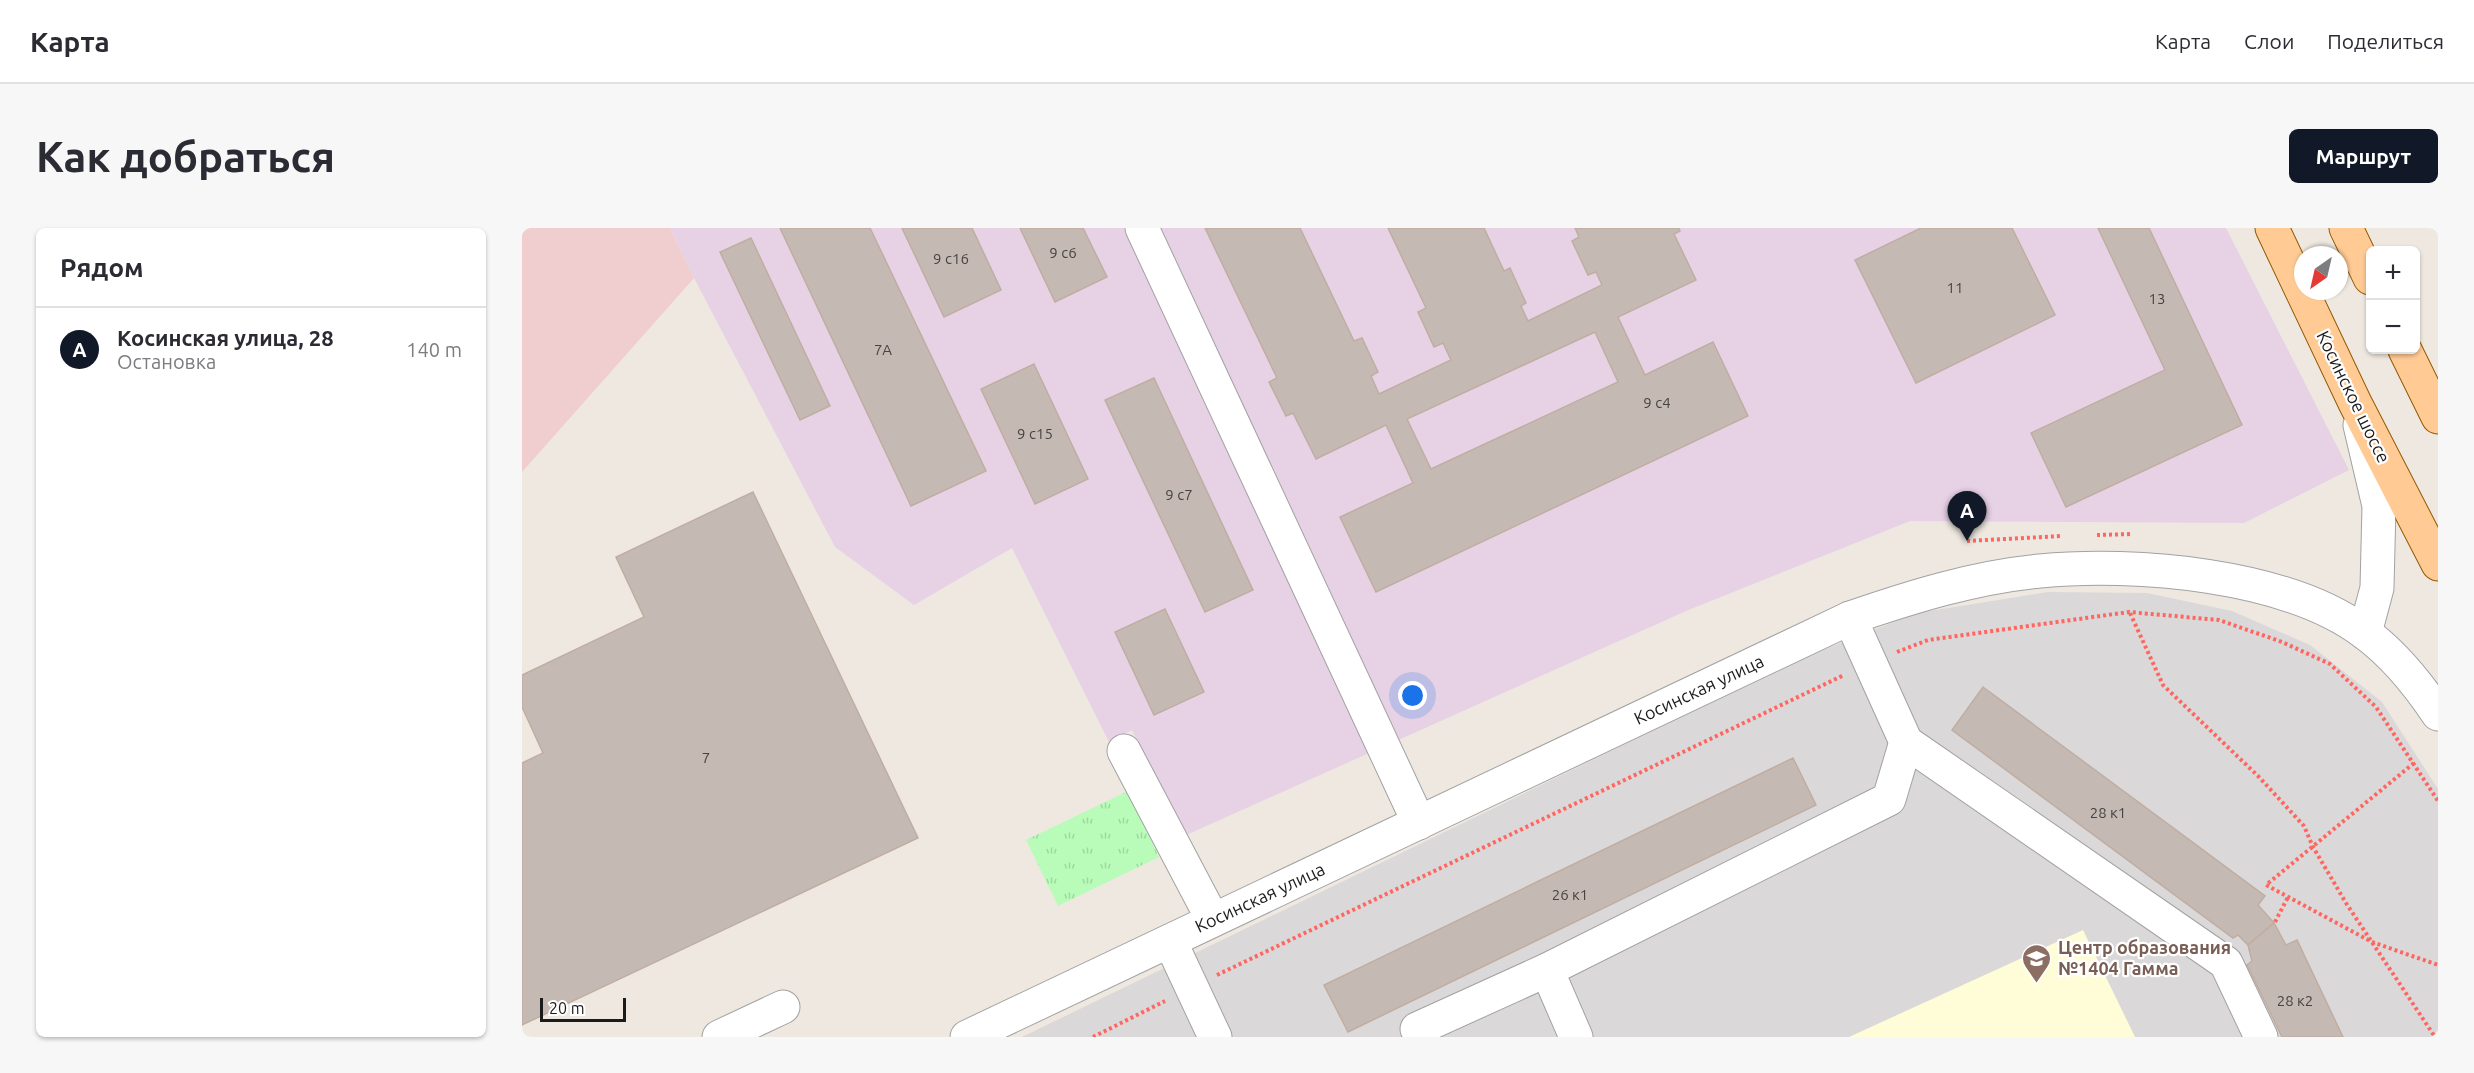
<!DOCTYPE html>
<html lang="ru">
<meta charset="utf-8">
<style>
:root{--surface:#fff;--page:#f7f7f7;--text:#2b2b33;--muted:#7c7c81;--line:#e1e1e2;--accent:#111827}
body{margin:0;font-family:Ubuntu,sans-serif;background:var(--page);color:var(--text)}
.controls{position:absolute;right:18px;top:18px;display:grid;overflow:hidden;border-radius:9px;box-shadow:0 2px 4px #0004}
.controls button{width:54px;height:54px;display:grid;place-items:center;padding:0;border:0;border-bottom:2px solid var(--line);background:var(--surface);color:var(--text);font:30px sans-serif}
.compass{position:absolute;left:1772px;top:18px;width:54px;height:54px;border-radius:50%;background:var(--surface);box-shadow:0 2px 4px #0004;rotate:214deg}
.scale{position:absolute;left:18px;bottom:15px;width:86px;box-sizing:border-box;padding-left:6px;border:3px solid #1b1b1b;border-top:0;font-size:16px;line-height:21px;white-space:nowrap;color:#1b1b1b;-webkit-text-stroke:4px #fff;paint-order:stroke}
.you{position:absolute;left:891px;top:468px;width:21px;height:21px;margin:-15px;border:4px solid #fff;border-radius:50%;background:#1a73e8;box-shadow:0 0 0 9px #1a73e833}
.badge{display:grid;place-items:center;width:39px;height:39px;border-radius:50%;background:var(--accent);color:#fff;font-size:20px;font-weight:700}
.pin{position:absolute;translate:-50% -50px;filter:drop-shadow(0 2px 3px #0008)}
.pin::after{content:'';position:absolute;top:32px;width:21px;height:18px;background:inherit;clip-path:polygon(0 0,100% 0,50% 100%)}
.list{margin:0;padding:0;list-style:none}
h2{display:flex;justify-content:space-between;align-items:center;height:78px;margin:0;padding:0 24px;font-size:26px}
h2 small{font-size:20px;font-weight:400;color:var(--muted)}
.list li{display:grid;grid-template-columns:39px 1fr auto;gap:18px;align-items:center;box-sizing:border-box;height:84px;padding:0 24px;border-top:2px solid var(--line)}
.list b{display:block;font-size:22px;white-space:nowrap}
.list p{margin:0;font-size:20px;white-space:nowrap;color:var(--muted)}
.list em{font-size:20px;font-style:normal;color:var(--muted)}
.map{position:relative;flex:none;width:1916px;height:809px;overflow:hidden;border-radius:9px}
header{display:flex;align-items:center;gap:36px;box-sizing:border-box;height:84px;padding:0 30px;background:var(--surface);border-bottom:2px solid var(--line)}
header strong{font-size:28px}
nav{display:flex;gap:33px;margin-inline-start:auto;font-size:21px}
.intro{display:flex;align-items:center;justify-content:space-between;box-sizing:border-box;height:144px;padding:0 36px}
h1{margin:0;font-size:42px}
.button{padding:15px 27px;border-radius:9px;background:var(--accent);color:#fff;font-size:21px;font-weight:700}
main{display:flex;gap:36px;padding:0 36px}
aside{flex:1;background:var(--surface);border-radius:9px;box-shadow:0 2px 4px #0004}
.map>svg:first-child{display:block}
.residential{fill:#dad8d8}
.commercial{fill:#f0cdce}
.industrial{fill:#e7d1e5}
.education{fill:#fffdd8}
.park{fill:url(#park-tufts)}
.building{fill:#c5bab3;stroke:#c0ada2;stroke-width:1.5;fill-rule:evenodd}
.lines{fill:none;stroke-linecap:round;stroke-linejoin:round}
.minor-casing{stroke:#a2a2a2;stroke-width:35}
.major-casing{stroke:#935900;stroke-width:35}
.path{stroke:#ff6660;stroke-width:4;stroke-dasharray:3 3;stroke-linecap:butt}
.minor{stroke:#fff;stroke-width:33}
.major{stroke:#ffca94;stroke-width:33}
.labels{text-anchor:middle;stroke-width:4.5;stroke-linejoin:round;paint-order:stroke}
.number-label{font-size:15px;fill:#464341}
.street-label{font-size:18px;fill:#1b1b1b;stroke:#fff}
.education-label{font-size:18px;font-weight:bold;fill:#785e54;stroke:#fff;text-anchor:start}
</style>
<header>
<strong>Карта</strong>
<nav><a>Карта</a><a>Слои</a><a>Поделиться</a></nav>
</header>
<div class="intro"><h1>Как добраться</h1><a class="button">Маршрут</a></div>
<main>
<aside>
<h2>Рядом<small></small></h2>
<ul class="list">
<li><span class="badge">A</span><div><b>Косинская улица, 28</b><p>Остановка</p></div><em>140 m</em></li>
</ul>
</aside>
<div class="map">
<svg width="1916" height="809" viewBox="0 0 1916 809">
<defs>
<pattern id="park-tufts" width="24" height="20" patternUnits="userSpaceOnUse" patternTransform="scale(1.5)"><rect width="24" height="20" fill="#b9fcba"/><path d="M3 7l-1-3M5 7V3M7 7l1-3M15 17l-1-3M17 17v-4M19 17l1-3" fill="none" stroke="#9ed79f"/></pattern>
</defs>
<rect width="100%" height="100%" fill="#eee8e0"/>
<path class="residential" d="M1526,364L1625,365L1710,383L1788,417L1860,474L1916,561V809H500L1283,429L1395,385Z"/>
<path class="commercial" d="M0,0H148L172,50L0,244Z"/>
<path class="industrial" d="M148,0H1704L1827,242L1722,295L1388,293L1164,383L662,608L610,502L587,514L490,320L392,377L313,319L172,50Z"/>
<path class="education" d="M1561,702L1613,809H1327Z"/>
<path class="park" d="M606,563L637,629L536,678L504,612Z"/>
<g class="building">
<path d="M258,0H348L464,243L389,278Z"/>
<path d="M380,0H450L479,62L422,89Z"/>
<path d="M498,0H561L585,49L533,74Z"/>
<path d="M683,0H778L832,113L840,110L856,144L849,148L857,166L929,132L921,115L912,119L896,84L904,80L866,0H962L982,43L988,40L1004,75L999,78L1006,93L1080,57L1074,44L1066,47L1050,13L1057,9L1053,0H1157L1158,3L1152,6L1174,52L1096,89L1123,147L1191,114L1226,188L854,364L818,289L891,255L864,197L794,231L771,185L764,188L747,154L755,150ZM1073,104L1096,154L909,241L885,191Z"/>
<path d="M1399,0H1490L1533,87L1394,155L1333,32Z"/>
<path d="M1576,0H1627L1720,197L1544,279L1509,205L1643,142Z"/>
<path d="M229,10L308,178L278,192L198,24Z"/>
<path d="M512,136L566,251L513,276L459,161Z"/>
<path d="M632,150L731,362L683,384L583,172Z"/>
<path d="M231,264L396,610L0,797V535L21,525L0,479V447L122,389L94,329Z"/>
<path d="M643,381L682,464L632,487L593,404Z"/>
<path d="M1461,459L1743,668L1736,677L1752,695L1726,717L1716,707L1711,710L1430,502Z"/>
<path d="M1271,530L1294,577L826,804L802,757Z"/>
<path d="M1752,695L1764,717L1775,712L1821,809H1760L1725,737L1730,733L1726,717Z"/>
</g>
<g class="lines">
<defs>
<g id="minor">
<path d="M620,0L897,595"/>
<path d="M1838,197L1857,278L1855,360L1843,405"/>
<path d="M1328,390L1384,514L1704,735L1739,809"/>
<path d="M602,523L691,692"/>
<path d="M648,713L693,809"/>
<path d="M895,801L1025,742"/>
<path d="M197,809L261,779"/>
<path d="M445,809L1328,390C1389,369 1453,349 1518,343C1613,334 1765,346 1843,405C1873,427 1896,456 1916,486"/>
<path d="M1054,809L1025,742L1367,571L1384,514"/>
</g>
<g id="major">
<path d="M1750,0L1833,175L1916,336"/>
<path d="M1824,0L1848,50"/>
<path d="M1883,122L1916,189"/>
</g>
</defs>
<use href="#minor" class="minor-casing"/>
<use href="#major" class="major-casing"/>
<g class="path">
<path d="M1575,307L1610,306"/>
<path d="M1445,313L1540,308"/>
<path d="M1608,385L1641,457L1737,549L1782,598L1791,619L1824,675L1913,809"/>
<path d="M1375,424L1406,412L1607,384L1697,392L1760,414L1808,436L1854,479L1916,573"/>
<path d="M1892,535L1744,657L1850,714L1916,737"/>
<path d="M1753,694L1766,669"/>
<path d="M695,747L1322,447"/>
<path d="M571,809L643,773"/>
</g>
<use href="#minor" class="minor"/>
<use href="#major" class="major"/>
</g>
<defs>
<symbol id="school-pin" viewBox="-11 -11 22 30"><path d="M0 17L-7.5 6A9.5 9.5 0 1 1 7.5 6Z" fill="#8d6e63" stroke="#fff"/><path d="M0-5L7-2L0 1L-7-2ZM-4 1L0 2.5L4 1V4Q0 6-4 4Z" fill="#fff"/></symbol>
</defs>
<g fill-rule="evenodd">
<use href="#school-pin" x="1498" y="714" width="33" height="45"/>
</g>
<g class="labels">
<g class="number-label">
<text x="541" y="30">9 с6</text>
<text x="429" y="36">9 с16</text>
<text x="1433" y="65">11</text>
<text x="1635" y="76">13</text>
<text x="361" y="127">7А</text>
<text x="1135" y="180">9 с4</text>
<text x="513" y="211">9 с15</text>
<text x="657" y="272">9 с7</text>
<text x="184" y="535">7</text>
<text x="1586" y="590">28 к1</text>
<text x="1048" y="672">26 к1</text>
<text x="1773" y="778">28 к2</text>
</g>
<g class="street-label">
<text transform="translate(1831 169) rotate(64)" y="6">Косинское шоссе</text>
<text transform="translate(1177 462) rotate(-25)" y="6">Косинская улица</text>
<text transform="translate(738 670) rotate(-25)" y="6">Косинская улица</text>
</g>
<g class="education-label">
<text x="1536" y="726">Центр образования<tspan x="1536" dy="21">№1404 Гамма</tspan></text>
</g>
</g>
</svg>
<div class="controls">
<button>+</button>
<button>−</button>
</div>
<svg class="compass" viewBox="-18 -18 36 36"><path d="M0-13l5 13h-10z" fill="#e53935"/><path d="M0 13l5-13h-10z" fill="#7c7c81"/></svg>
<div class="scale">20 m</div>
<div class="you"></div>
<div class="pin badge" style="left:1445px;top:313px">A</div>
</div>
</main>
